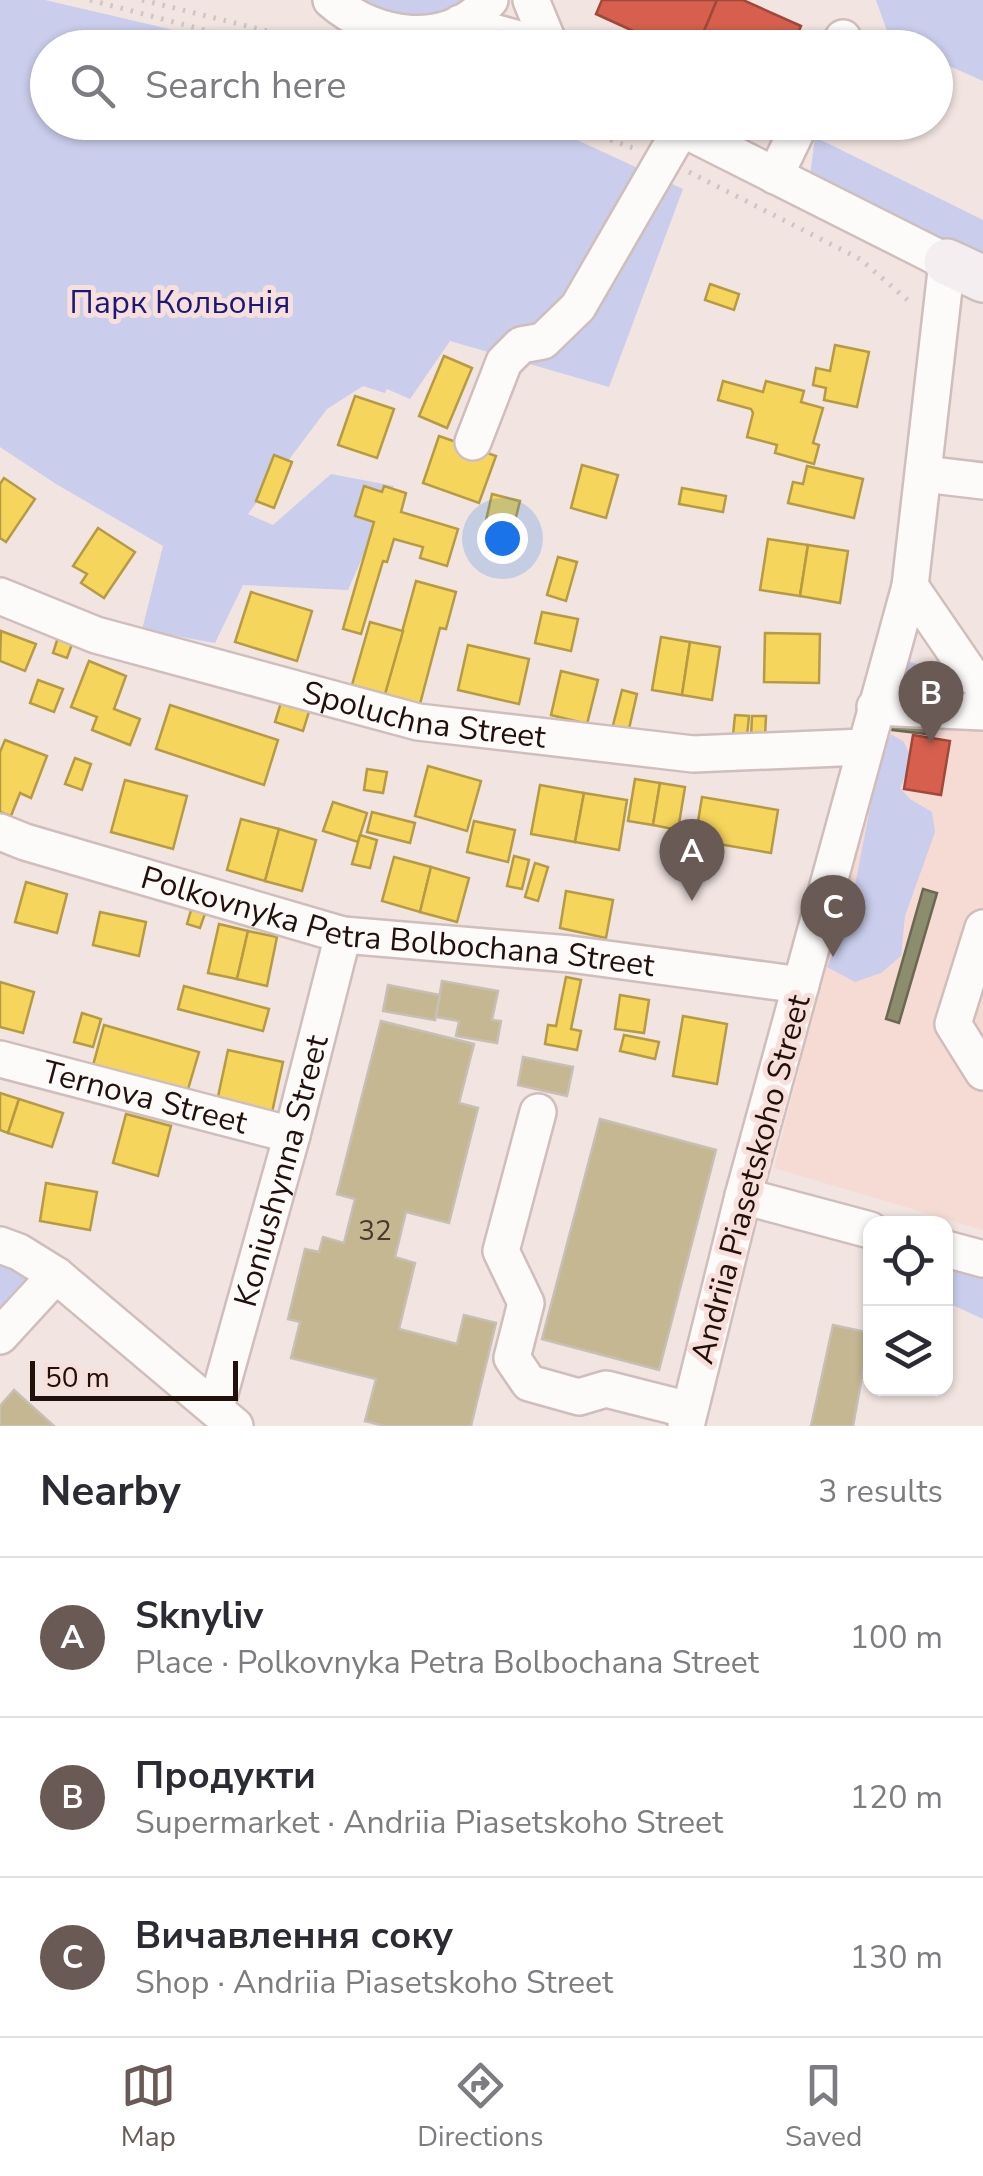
<!DOCTYPE html>
<meta charset="utf-8">
<style>
:root{--surface:#fff;--page:#f7f7f7;--text:#2b2b33;--muted:#7c7c81;--line:#e1e1e2;--accent:#6a5a56}
body{margin:0;font-family:"Nunito Sans",sans-serif;background:var(--page);color:var(--text)}
.controls{position:absolute;right:30px;bottom:30px;display:grid;overflow:hidden;border-radius:20px;box-shadow:0 2px 8px #0004}
.controls button{width:90px;height:90px;display:grid;place-items:center;padding:0;border:0;border-bottom:2px solid var(--line);background:var(--surface);color:var(--text);font:50px sans-serif}
.scale{position:absolute;left:30px;bottom:25px;width:208px;box-sizing:border-box;padding-left:10px;border:5px solid #22100b;border-top:0;font-size:28px;line-height:35px;white-space:nowrap;color:#22100b;-webkit-text-stroke:8px #f7e0db;paint-order:stroke}
.you{position:absolute;left:502px;top:538px;width:35px;height:35px;margin:-25px;border:8px solid #fff;border-radius:50%;background:#1a73e8;box-shadow:0 0 0 15px #1a73e833}
.badge{display:grid;place-items:center;width:65px;height:65px;border-radius:50%;background:var(--accent);color:#fff;font-size:32px;font-weight:700}
.pin{position:absolute;translate:-50% -82px;filter:drop-shadow(0 2px 5px #0008)}
.pin::after{content:'';position:absolute;top:52px;width:35px;height:30px;background:inherit;clip-path:polygon(0 0,100% 0,50% 100%)}
.list{margin:0;padding:0;list-style:none}
h2{display:flex;justify-content:space-between;align-items:center;height:130px;margin:0;padding:0 40px;font-size:42px}
h2 small{font-size:32px;font-weight:400;color:var(--muted)}
.list li{display:grid;grid-template-columns:65px 1fr auto;gap:30px;align-items:center;box-sizing:border-box;height:160px;padding:0 40px;border-top:2px solid var(--line)}
.list b{display:block;font-size:38px;white-space:nowrap}
.list p{margin:0;font-size:32px;white-space:nowrap;color:var(--muted)}
.list em{font-size:32px;font-style:normal;color:var(--muted)}
.icon{flex:none;width:55px;height:55px;fill:none;stroke:currentColor;stroke-width:2;stroke-linecap:round;stroke-linejoin:round}
.map{position:relative;flex:none;width:983px;height:1426px;overflow:hidden}
.search{position:absolute;background:var(--surface);box-shadow:0 2px 8px #0004;left:30px;right:30px;top:30px;height:110px;display:flex;align-items:center;gap:25px;box-sizing:border-box;padding:0 35px;border-radius:55px;color:var(--muted);font-size:38px}
.sheet{height:610px;background:var(--surface)}
nav{display:flex;justify-content:space-around;align-items:center;box-sizing:border-box;height:140px;border-top:2px solid var(--line);background:var(--surface);font-size:28px;color:var(--muted)}
nav a{display:grid;justify-items:center;gap:5px}
nav .on{color:var(--accent)}
.map>svg:first-child{display:block}
.built{fill:#f6dbd4}
.green{fill:#cacdeb}
.homes{fill:#f6d55c;stroke:#b69a44;stroke-width:2.5}
.shops{fill:#d6604d;stroke:#a04839;stroke-width:2.5}
.industry{fill:#8c8c6e;stroke:#6c6750;stroke-width:2.5}
.building{fill:#c4b792;stroke:#c7bfb4;stroke-width:2.5}
.lines{fill:none;stroke-linecap:round;stroke-linejoin:round}
.minor-casing{stroke:#cfbebb;stroke-width:40}
.major-casing{stroke:#cac1bf;stroke-width:50}
.path{stroke:#ccc7c6;stroke-width:5;stroke-dasharray:2.5 8;stroke-linecap:butt}
.minor{stroke:#fdfbfa;stroke-width:35}
.major{stroke:#f4eef1;stroke-width:45}
.labels{text-anchor:middle;stroke-width:10;stroke-linejoin:round;paint-order:stroke}
.number-label{font-size:28px;fill:#4a3a2d}
.park-label{font-size:32px;fill:#1c187a;stroke:#f7e0db}
.street-label{font-size:32px;fill:#22100b;stroke:#f7e0db}
</style>
<div class="map">
<svg width="983" height="1426" viewBox="0 0 983 1426">
<rect width="100%" height="100%" fill="#f1e4e1"/>
<path class="built" d="M890,711L983,733V1230L774,1168Z"/>
<g class="green">
<path d="M0,0H45L246,47L48,48V122L524,123L562,133L683,189L609,387L450,341L410,399L387,389L385,393L363,386L327,409L248,514L273,525L331,474L394,486L348,590L243,585L215,643L142,630L163,546L56,484L0,447Z"/>
<path d="M355,0H469C413,28 410,23 355,0Z"/>
<path d="M876,0H983V81L936,60V48L908,47L890,39Z"/>
<path d="M815,137L983,220V259L810,175Z"/>
<path d="M908,661L923,666C930,678 930,686 921,696L898,694L900,665Z"/>
<path d="M891,734L904,742L912,760L900,788L910,799L932,812L935,832L905,916L901,956L881,973L855,982L827,967L849,916L880,757Z"/>
<path d="M946,1242L983,1260V1319L946,1302Z"/>
<path d="M0,1262L25,1279L5,1308L0,1310Z"/>
</g>
<g class="homes">
<path d="M710,284L739,294L734,310L705,300Z"/>
<path d="M835,345L869,352L857,407L824,400L826,388L813,385L816,368L830,371Z"/>
<path d="M444,356L472,368L447,428L419,416Z"/>
<path d="M723,381L763,392L766,381L804,391L801,402L823,408L813,443L819,445L814,464L775,453L777,445L747,437L753,413L751,409L718,400Z"/>
<path d="M355,396L394,409L377,458L338,445Z"/>
<path d="M439,436L496,456L479,503L423,483Z"/>
<path d="M274,455L292,462L274,508L256,501Z"/>
<path d="M582,465L618,475L606,518L571,508Z"/>
<path d="M807,466L863,479L854,518L788,503L793,482L803,484Z"/>
<path d="M4,478L35,499L6,542L0,538V484Z"/>
<path d="M364,486L382,492L384,486L406,493L401,512L458,529L447,566L420,558L423,547L394,539L387,562L383,561L361,634L343,629L374,522L355,516Z"/>
<path d="M682,488L726,496L723,512L679,504Z"/>
<path d="M492,494L520,501L508,549L481,542Z"/>
<path d="M98,528L135,552L104,598L81,583L87,574L73,566Z"/>
<path d="M768,539L808,545L800,596L760,590Z"/>
<path d="M808,545L848,551L840,603L800,596Z"/>
<path d="M558,557L577,562L566,601L547,595Z"/>
<path d="M416,581L456,592L446,629L440,628L420,704L385,694Z"/>
<path d="M251,592L312,611L297,661L235,642Z"/>
<path d="M542,612L578,619L571,651L535,643Z"/>
<path d="M370,622L403,631L385,694L352,685Z"/>
<path d="M1,631L36,644L25,671L0,661Z"/>
<path d="M60,631L75,636L67,658L53,653Z"/>
<path d="M765,633L820,634L819,683L764,682Z"/>
<path d="M661,637L690,642L682,695L652,690Z"/>
<path d="M690,642L720,647L712,700L682,695Z"/>
<path d="M468,645L529,659L519,704L458,690Z"/>
<path d="M89,661L126,676L114,709L140,719L130,745L92,730L97,717L71,707Z"/>
<path d="M561,671L598,680L587,724L551,715Z"/>
<path d="M38,680L63,689L54,712L30,703Z"/>
<path d="M622,690L637,694L628,733L612,729Z"/>
<path d="M284,693L312,702L303,731L275,722Z"/>
<path d="M170,705L278,740L264,785L156,749Z"/>
<path d="M735,715L749,716L747,736L733,735Z"/>
<path d="M752,716H766L765,737H751Z"/>
<path d="M5,740L47,756L31,798L20,793L11,816L0,812V752Z"/>
<path d="M75,758L91,764L82,790L65,784Z"/>
<path d="M428,766L481,781L467,831L415,816Z"/>
<path d="M367,769L387,772L383,793L364,790Z"/>
<path d="M635,779L660,783L653,825L628,821Z"/>
<path d="M125,780L187,796L173,849L111,832Z"/>
<path d="M660,783L685,787L678,830L653,825Z"/>
<path d="M540,785L584,793L575,842L531,834Z"/>
<path d="M584,793L627,800L619,850L575,842Z"/>
<path d="M702,797L778,810L771,853L695,840Z"/>
<path d="M333,802L367,813L358,842L323,831Z"/>
<path d="M372,812L415,823L410,843L367,832Z"/>
<path d="M241,819L279,829L265,881L227,870Z"/>
<path d="M474,821L515,830L508,862L467,852Z"/>
<path d="M279,829L316,840L302,891L265,881Z"/>
<path d="M360,835L377,840L370,868L352,864Z"/>
<path d="M514,856L529,860L522,889L507,886Z"/>
<path d="M394,857L431,867L420,912L382,901Z"/>
<path d="M535,863L548,867L538,901L525,897Z"/>
<path d="M431,867L469,878L457,922L420,912Z"/>
<path d="M26,882L67,894L57,933L15,922Z"/>
<path d="M566,891L613,900L606,938L560,928Z"/>
<path d="M194,900L208,905L200,928L187,924Z"/>
<path d="M100,912L146,922L139,956L93,945Z"/>
<path d="M219,924L248,931L237,979L208,973Z"/>
<path d="M248,931L277,937L267,986L237,979Z"/>
<path d="M566,977L581,980L571,1029L581,1031L577,1050L545,1044L548,1025L556,1026Z"/>
<path d="M0,982L34,992L23,1033L0,1027Z"/>
<path d="M184,986L269,1009L263,1031L178,1009Z"/>
<path d="M620,995L649,1000L644,1033L615,1029Z"/>
<path d="M82,1013L101,1019L93,1047L74,1042Z"/>
<path d="M683,1016L727,1024L717,1084L673,1076Z"/>
<path d="M104,1025L199,1052L186,1096L92,1069Z"/>
<path d="M624,1035L659,1042L655,1059L620,1051Z"/>
<path d="M228,1050L283,1062L271,1117L216,1106Z"/>
<path d="M0,1093L19,1099L8,1133L0,1130Z"/>
<path d="M19,1099L63,1113L52,1147L8,1133Z"/>
<path d="M126,1114L171,1126L158,1176L113,1163Z"/>
<path d="M46,1183L97,1192L90,1230L40,1221Z"/>
</g>
<g class="shops">
<path d="M602,0H717L697,48H663L664,45L596,14Z"/>
<path d="M717,0H743L801,26L792,48H697Z"/>
<path d="M913,735L950,741L941,795L904,789Z"/>
</g>
<g class="industry">
<path d="M893,714L928,718L927,734L891,730Z"/>
<path d="M923,889L937,893L899,1023L886,1019Z"/>
</g>
<g class="building">
<path d="M442,981L498,991L492,1020L501,1021L497,1043L456,1036L459,1021L436,1017Z"/>
<path d="M388,985L440,995L435,1020L383,1011Z"/>
<path d="M381,1021L474,1044L459,1103L478,1108L449,1223L406,1212L395,1257L415,1263L399,1329L457,1344L464,1315L496,1323L471,1426H385L365,1421L376,1379L291,1358L300,1322L288,1319L305,1249L319,1252L323,1237L344,1243L355,1199L337,1194Z"/>
<path d="M523,1057L573,1067L567,1096L518,1085Z"/>
<path d="M600,1119L716,1150L659,1370L542,1339Z"/>
<path d="M833,1325L870,1333L853,1426H811Z"/>
<path d="M14,1390L54,1426H0V1406Z"/>
</g>
<g class="lines">
<defs>
<g id="minor">
<path d="M331,0C375,39 448,50 490,0"/>
<path d="M531,0L550,46"/>
<path d="M460,23L552,48"/>
<path d="M838,48L843,38"/>
<path d="M669,122L947,262L910,586L743,1196L686,1426"/>
<path d="M775,176L801,122"/>
<path d="M473,442L504,362L521,345L543,341L578,307L681,129"/>
<path d="M924,474L983,481"/>
<path d="M910,586L971,675L983,685"/>
<path id="s1" d="M0,596L96,635L418,722L693,754L864,747"/>
<path d="M875,707L983,712"/>
<path id="s2" d="M0,832L25,842L343,935L570,954L801,985"/>
<path d="M983,928L953,1024L983,1072"/>
<path id="s3" d="M0,1059L292,1135"/>
<path d="M538,1112L501,1251L526,1303L512,1358L529,1383L579,1397L606,1389L689,1410"/>
<path d="M743,1196L870,1230"/>
<path d="M0,1245L19,1252L56,1275L235,1426"/>
<path d="M946,1249L983,1259"/>
<path d="M0,1336L56,1275"/>
<path id="s4" d="M216,1407L292,1135L343,935"/>
</g>
<path id="major" d="M947,262L983,279"/>
</defs>
<use href="#minor" class="minor-casing"/>
<use href="#major" class="major-casing"/>
<g class="path">
<path d="M90,0L273,48"/>
<path d="M142,0L336,48"/>
<path d="M561,122L633,148"/>
<path d="M689,172L860,259L911,303"/>
</g>
<use href="#minor" class="minor"/>
<use href="#major" class="major"/>
</g>
<g class="labels">
<g class="number-label">
<text x="375" y="1240">32</text>
</g>
<g class="park-label">
<text x="180" y="313">Парк Кольонія</text>
</g>
<g class="street-label">
<text dy="11" stroke="none"><textPath href="#s1" startOffset="442">Spoluchna Street</textPath></text>
<text dy="11" stroke="none"><textPath href="#s2" startOffset="410">Polkovnyka Petra Bolbochana Street</textPath></text>
<text dy="11" stroke="none"><textPath href="#s3" startOffset="150">Ternova Street</textPath></text>
<text dy="11" stroke="none"><textPath href="#s4" startOffset="245">Koniushynna Street</textPath></text>
<text transform="translate(750 1179) rotate(-75)" y="11">Andriia Piasetskoho Street</text>
</g>
</g>
</svg>
<div class="controls">
<button><svg class="icon" aria-label="locate" viewBox="0 0 24 24"><circle cx="12" cy="12" r="6"/><path d="M12 2v4M12 18v4M2 12h4M18 12h4"/></svg></button>
<button><svg class="icon" aria-label="layers" viewBox="0 0 24 24"><path d="M12 4l9 5-9 5-9-5zM3 14l9 5 9-5"/></svg></button>
</div>
<div class="scale">50 m</div>
<div class="you"></div>
<div class="pin badge" style="left:692px;top:901px">A</div>
<div class="pin badge" style="left:931px;top:743px">B</div>
<div class="pin badge" style="left:833px;top:957px">C</div>
<div class="search"><svg class="icon" aria-label="search" viewBox="0 0 24 24"><circle cx="10" cy="10" r="6"/><path d="M15 15l6 6"/></svg>Search here</div>
</div>
<section class="sheet">
<h2>Nearby<small>3 results</small></h2>
<ul class="list">
<li><span class="badge">A</span><div><b>Sknyliv</b><p>Place · Polkovnyka Petra Bolbochana Street</p></div><em>100 m</em></li>
<li><span class="badge">B</span><div><b>Продукти</b><p>Supermarket · Andriia Piasetskoho Street</p></div><em>120 m</em></li>
<li><span class="badge">C</span><div><b>Вичавлення соку</b><p>Shop · Andriia Piasetskoho Street</p></div><em>130 m</em></li>
</ul>
</section>
<nav>
<a class="on"><svg class="icon" aria-label="map" viewBox="0 0 24 24"><path d="M3 6l6-2 6 2 6-2v14l-6 2-6-2-6 2zM9 4v14M15 6v14"/></svg>Map</a>
<a><svg class="icon" aria-label="directions" viewBox="0 0 24 24"><path d="M12 3l9 9-9 9-9-9zM9 14v-3h6M13 9l2 2-2 2"/></svg>Directions</a>
<a><svg class="icon" aria-label="saved" viewBox="0 0 24 24"><path d="M7 4h10v16l-5-4-5 4z"/></svg>Saved</a>
</nav>
